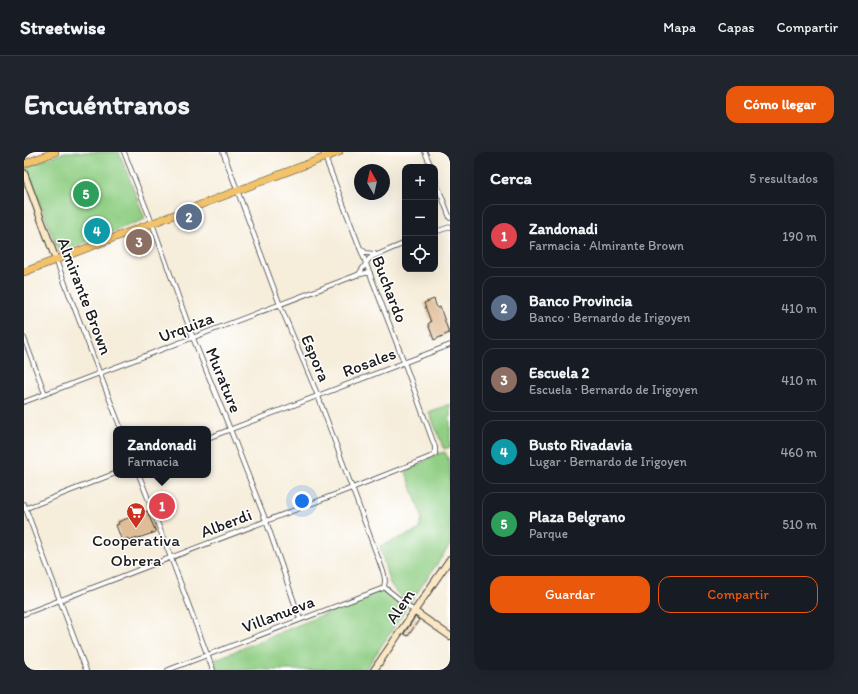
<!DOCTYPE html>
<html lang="es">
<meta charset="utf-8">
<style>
:root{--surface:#171b24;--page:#20242c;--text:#f1f3f6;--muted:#9ea1a6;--line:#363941;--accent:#ea580c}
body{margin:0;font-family:Itim,sans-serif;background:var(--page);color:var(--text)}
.controls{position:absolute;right:12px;top:12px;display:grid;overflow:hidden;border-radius:8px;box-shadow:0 4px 16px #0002}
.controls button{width:36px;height:36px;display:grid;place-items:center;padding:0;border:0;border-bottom:1px solid var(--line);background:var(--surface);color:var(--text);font:20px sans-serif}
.compass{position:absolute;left:330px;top:12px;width:36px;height:36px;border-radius:50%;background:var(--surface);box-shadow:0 4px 16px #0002;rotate:351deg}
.you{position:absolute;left:278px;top:349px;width:14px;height:14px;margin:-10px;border:3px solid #fff;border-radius:50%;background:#1a73e8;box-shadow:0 0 0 6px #1a73e833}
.badge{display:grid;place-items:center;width:26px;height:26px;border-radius:50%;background:var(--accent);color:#fff;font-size:13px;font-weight:700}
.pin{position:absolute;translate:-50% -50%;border:2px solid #fff;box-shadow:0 1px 4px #0006}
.popup{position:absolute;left:89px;top:274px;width:98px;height:52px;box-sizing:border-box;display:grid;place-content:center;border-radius:8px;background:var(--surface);filter:drop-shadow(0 1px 3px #0005);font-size:13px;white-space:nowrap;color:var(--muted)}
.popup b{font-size:15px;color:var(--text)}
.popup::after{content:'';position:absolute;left:50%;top:100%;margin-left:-8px;border:8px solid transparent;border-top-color:var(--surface)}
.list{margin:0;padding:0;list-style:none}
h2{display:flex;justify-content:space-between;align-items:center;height:52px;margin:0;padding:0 16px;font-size:17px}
h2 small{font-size:13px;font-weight:400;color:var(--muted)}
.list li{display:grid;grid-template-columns:26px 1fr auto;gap:12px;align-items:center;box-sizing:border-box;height:64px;margin:0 8px 8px;padding:0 8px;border:1px solid var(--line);border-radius:12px}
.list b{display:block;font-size:15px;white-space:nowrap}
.list p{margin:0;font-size:13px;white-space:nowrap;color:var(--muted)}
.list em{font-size:13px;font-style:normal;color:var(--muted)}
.actions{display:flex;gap:8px;padding:12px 16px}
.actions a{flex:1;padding:9px 0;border:1px solid var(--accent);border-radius:12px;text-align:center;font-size:14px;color:var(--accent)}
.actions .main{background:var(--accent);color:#fff}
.icon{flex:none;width:22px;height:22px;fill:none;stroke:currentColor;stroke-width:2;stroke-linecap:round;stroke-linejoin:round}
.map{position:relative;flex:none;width:426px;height:518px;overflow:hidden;border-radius:12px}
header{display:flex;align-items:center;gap:24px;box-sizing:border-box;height:56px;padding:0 20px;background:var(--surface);border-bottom:1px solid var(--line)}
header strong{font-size:19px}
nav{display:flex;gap:22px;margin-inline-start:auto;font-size:14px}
.intro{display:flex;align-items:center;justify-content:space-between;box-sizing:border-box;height:96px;padding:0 24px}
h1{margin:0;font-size:28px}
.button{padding:10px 18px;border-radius:12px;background:var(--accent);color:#fff;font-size:14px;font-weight:700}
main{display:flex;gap:24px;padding:0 24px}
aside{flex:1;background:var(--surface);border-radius:12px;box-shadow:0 4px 16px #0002}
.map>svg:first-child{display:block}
.green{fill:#91cf85;stroke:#567650}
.building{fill:#dfbd96}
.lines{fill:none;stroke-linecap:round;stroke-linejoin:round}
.street-casing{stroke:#3d3b38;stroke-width:5.5}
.secondary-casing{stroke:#3d3b38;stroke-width:8}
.primary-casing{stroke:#3d3b38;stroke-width:8}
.street{stroke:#fff;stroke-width:4}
.secondary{stroke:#fae7c3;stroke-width:6}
.primary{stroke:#f2c36a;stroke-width:7}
.labels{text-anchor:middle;stroke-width:3;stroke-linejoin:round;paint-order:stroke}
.street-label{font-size:17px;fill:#1c1c1c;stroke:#fff}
.poi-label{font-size:17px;fill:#1c1c1c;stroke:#fff}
</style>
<header>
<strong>Streetwise</strong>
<nav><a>Mapa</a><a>Capas</a><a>Compartir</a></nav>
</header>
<div class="intro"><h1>Encuéntranos</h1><a class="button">Cómo llegar</a></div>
<main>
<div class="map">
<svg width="426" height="518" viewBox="0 0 426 518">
<rect width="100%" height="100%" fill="#fff"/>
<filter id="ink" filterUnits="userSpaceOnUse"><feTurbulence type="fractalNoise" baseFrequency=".025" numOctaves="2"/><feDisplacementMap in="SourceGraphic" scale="8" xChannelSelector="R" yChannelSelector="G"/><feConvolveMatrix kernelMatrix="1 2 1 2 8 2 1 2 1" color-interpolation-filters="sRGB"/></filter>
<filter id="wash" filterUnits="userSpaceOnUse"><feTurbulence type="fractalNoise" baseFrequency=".012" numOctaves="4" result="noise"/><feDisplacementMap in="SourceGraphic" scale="16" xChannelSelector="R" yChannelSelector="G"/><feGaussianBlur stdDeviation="0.9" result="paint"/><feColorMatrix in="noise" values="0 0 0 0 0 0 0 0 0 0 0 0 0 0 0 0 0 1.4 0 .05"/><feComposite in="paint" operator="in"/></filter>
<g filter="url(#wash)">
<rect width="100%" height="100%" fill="#f6edda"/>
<g class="green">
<path d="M41,0H95L121,67L35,101L2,15Z"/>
<path d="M426,252V295L420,297L405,260Z"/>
<path d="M421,300L426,311V393L386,451L372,440L365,430L356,394L395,378L398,365L382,320L412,302Z"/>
<path d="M356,439L362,440L381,456V459L341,518H194L190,508Z"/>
</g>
<g id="blocks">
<g class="building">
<path d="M410,147L413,156L416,155L425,181L410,188L404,172L407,170L400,151Z"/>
<path d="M123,359L132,380L105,389L104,386L98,389L92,373L95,372L94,370Z"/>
<path d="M391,465L395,468L384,484L380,482Z"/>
</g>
</g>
</g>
<g filter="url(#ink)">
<use href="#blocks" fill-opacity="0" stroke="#3d3b38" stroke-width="1"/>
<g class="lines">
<defs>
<g id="street">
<path d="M100,0L128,71L169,186L206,277L242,369L276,467"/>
<path d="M401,0L407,15"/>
<path d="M411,27L426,66"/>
<path d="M411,80L426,75"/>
<path d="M336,96L342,101L351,102"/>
<path d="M32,108L97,277"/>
<path d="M335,122L345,107L348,105L381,91"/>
<path d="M0,186L21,242"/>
<path d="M0,250L333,123L342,121H346"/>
<path d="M184,286L426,193"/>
<path d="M115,323L147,406L189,518"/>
<path d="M0,352L62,518"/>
<path d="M0,357L92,321"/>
<path d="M360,435L390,459"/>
<path d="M0,462L328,336L406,305L411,302V295L380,210L299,0"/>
<path d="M144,518L357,437L360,435L361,429L360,422L294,244L256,153L199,0"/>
</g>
<g id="secondary">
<path d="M0,21L32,108"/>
<path d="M390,459L426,484"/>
<path d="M350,518L426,407"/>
</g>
<g id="primary">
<path d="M0,12L31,0"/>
<path d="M0,120L315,0"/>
</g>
</defs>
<use href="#street" class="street-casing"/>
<use href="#secondary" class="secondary-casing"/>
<use href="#primary" class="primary-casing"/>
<use href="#street" class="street"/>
<use href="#secondary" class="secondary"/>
<use href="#primary" class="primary"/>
</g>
</g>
<defs>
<symbol id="supermarket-pin" viewBox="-11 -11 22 30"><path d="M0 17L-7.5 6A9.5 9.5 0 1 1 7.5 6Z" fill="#c8321e" stroke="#fff"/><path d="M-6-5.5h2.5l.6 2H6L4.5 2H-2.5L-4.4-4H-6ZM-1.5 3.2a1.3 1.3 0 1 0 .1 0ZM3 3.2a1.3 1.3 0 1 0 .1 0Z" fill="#fff"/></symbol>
</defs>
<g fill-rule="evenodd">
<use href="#supermarket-pin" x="101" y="349" width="22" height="30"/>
</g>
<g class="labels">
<g class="street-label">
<text transform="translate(366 137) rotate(69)" y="6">Buchardo</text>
<text transform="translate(61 144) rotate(69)" y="6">Almirante Brown</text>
<text transform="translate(162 175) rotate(-21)" y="6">Urquiza</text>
<text transform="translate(292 206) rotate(67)" y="6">Espora</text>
<text transform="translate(345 210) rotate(-21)" y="6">Rosales</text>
<text transform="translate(200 228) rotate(68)" y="6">Murature</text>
<text transform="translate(202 371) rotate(-21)" y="6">Alberdi</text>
<text transform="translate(376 454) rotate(-56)" y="6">Alem</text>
<text transform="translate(254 462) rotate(-21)" y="6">Villanueva</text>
</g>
<g class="poi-label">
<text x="112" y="394">Cooperativa<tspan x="112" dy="20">Obrera</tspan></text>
</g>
</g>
</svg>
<div class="controls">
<button>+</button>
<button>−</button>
<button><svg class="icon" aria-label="locate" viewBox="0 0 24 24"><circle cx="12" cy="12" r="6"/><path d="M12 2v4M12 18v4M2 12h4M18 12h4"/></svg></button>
</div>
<svg class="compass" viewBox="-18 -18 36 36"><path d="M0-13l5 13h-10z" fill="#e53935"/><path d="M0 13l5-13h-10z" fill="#9ea1a6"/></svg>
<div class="you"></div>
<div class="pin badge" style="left:138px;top:354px;background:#e0444e">1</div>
<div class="popup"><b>Zandonadi</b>Farmacia</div>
<div class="pin badge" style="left:165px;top:65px;background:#5c6f8a">2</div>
<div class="pin badge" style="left:115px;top:90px;background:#8d6e63">3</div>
<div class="pin badge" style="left:73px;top:79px;background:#0f9aa8">4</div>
<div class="pin badge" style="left:62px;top:42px;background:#2e9e5b">5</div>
</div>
<aside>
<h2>Cerca<small>5 resultados</small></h2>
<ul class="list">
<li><span class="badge" style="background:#e0444e">1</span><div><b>Zandonadi</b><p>Farmacia · Almirante Brown</p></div><em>190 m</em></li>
<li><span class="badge" style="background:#5c6f8a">2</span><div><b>Banco Provincia</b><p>Banco · Bernardo de Irigoyen</p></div><em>410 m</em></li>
<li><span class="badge" style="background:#8d6e63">3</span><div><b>Escuela 2</b><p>Escuela · Bernardo de Irigoyen</p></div><em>410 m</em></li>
<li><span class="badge" style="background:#0f9aa8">4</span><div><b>Busto Rivadavia</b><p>Lugar · Bernardo de Irigoyen</p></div><em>460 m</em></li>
<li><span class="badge" style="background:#2e9e5b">5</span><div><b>Plaza Belgrano</b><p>Parque</p></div><em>510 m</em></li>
</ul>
<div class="actions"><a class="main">Guardar</a><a>Compartir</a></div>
</aside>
</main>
